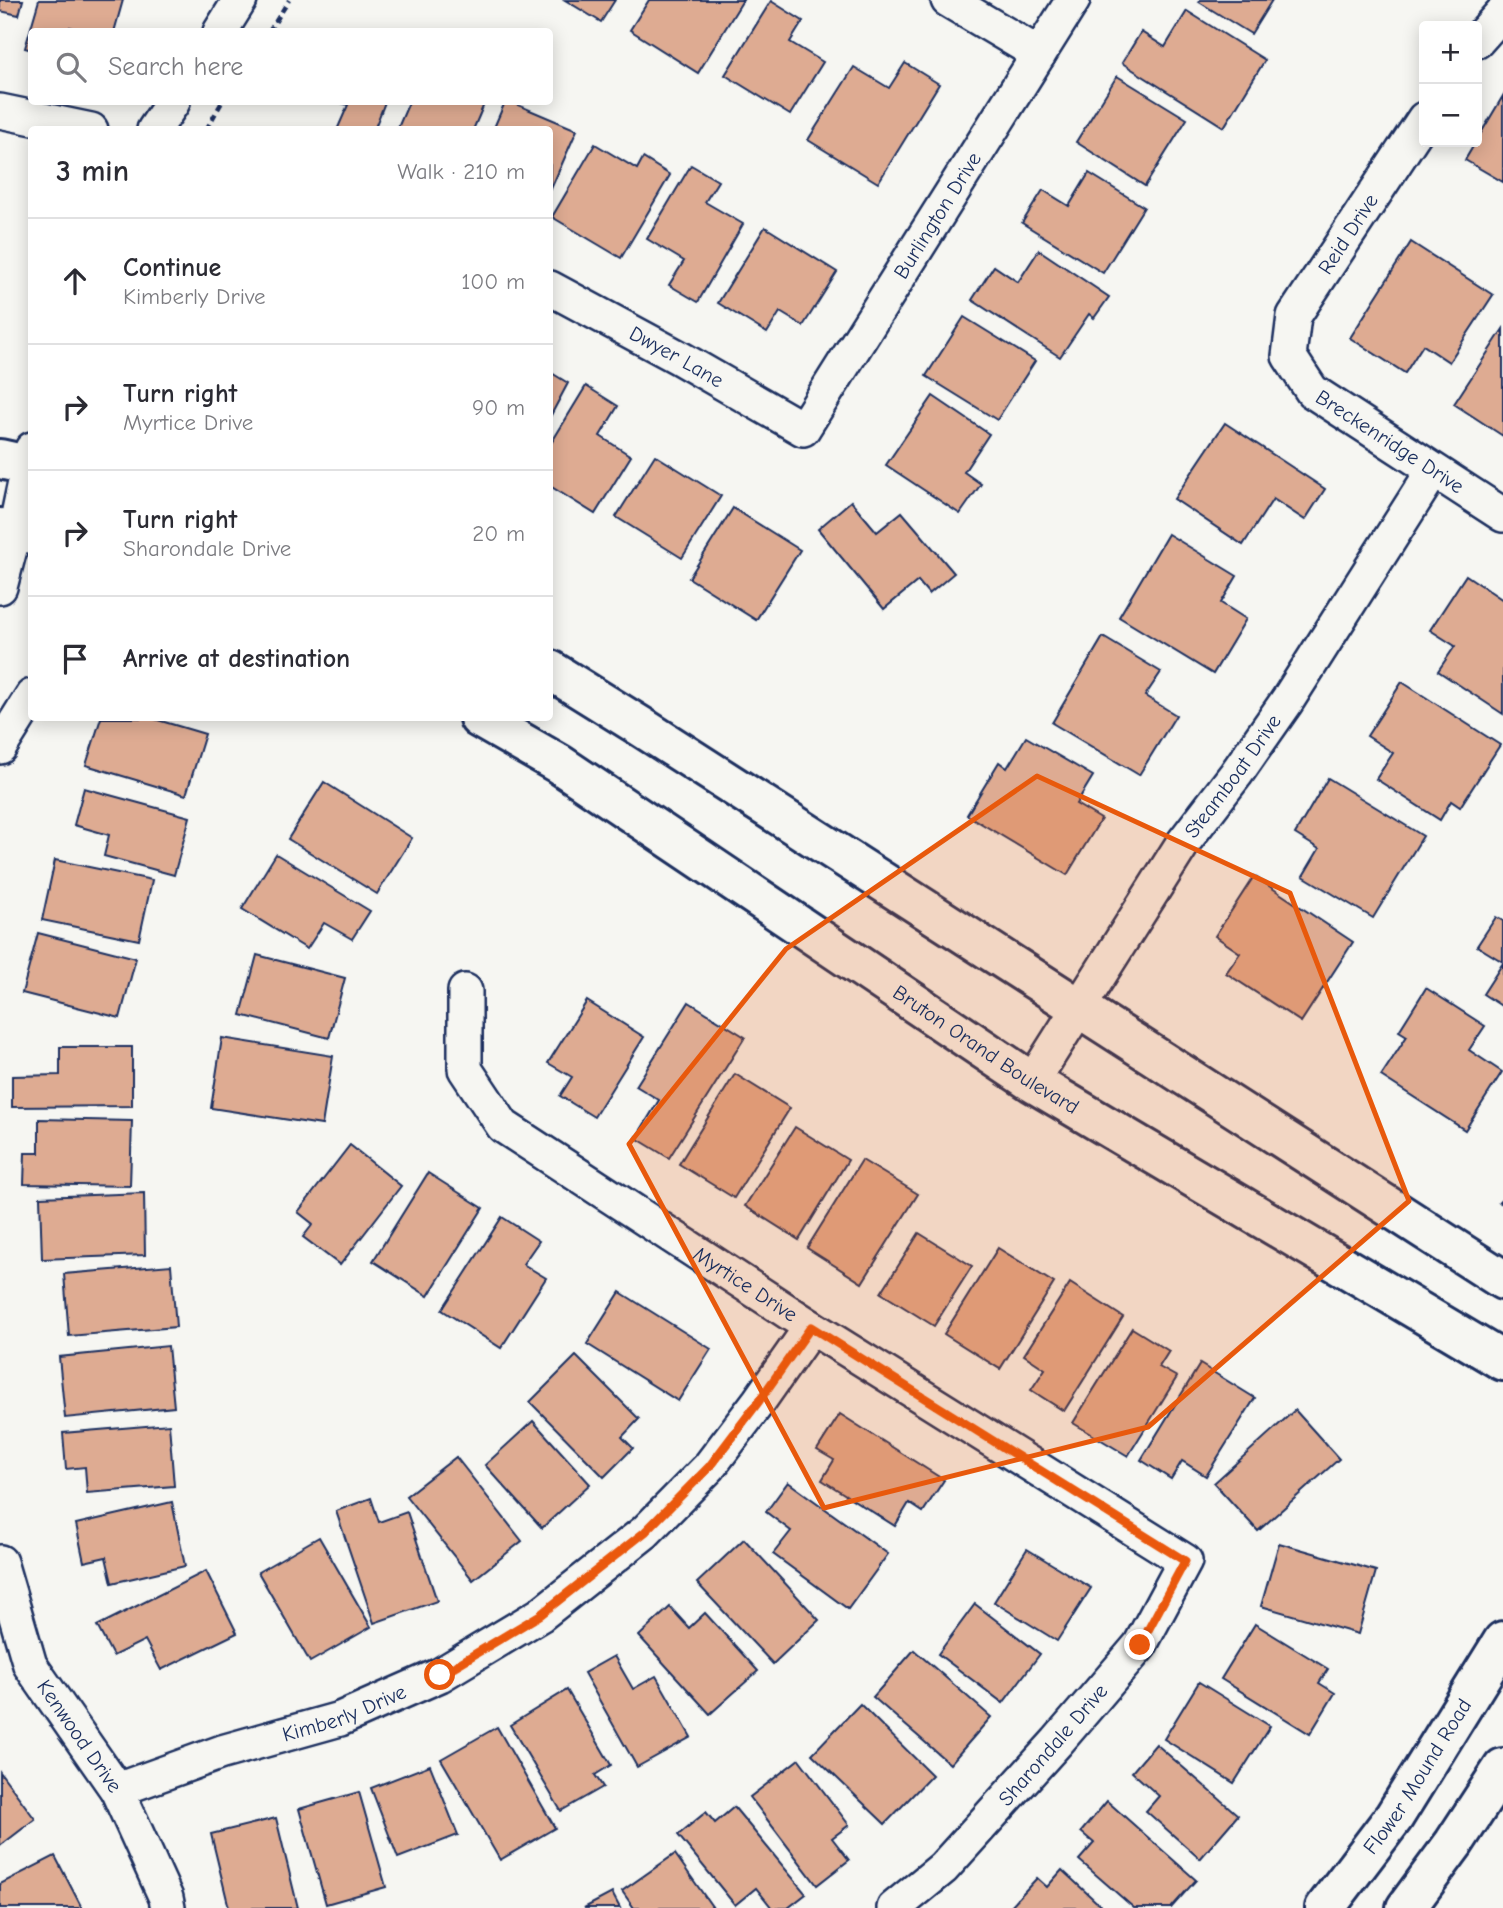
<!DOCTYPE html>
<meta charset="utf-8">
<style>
:root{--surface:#fff;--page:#f7f7f7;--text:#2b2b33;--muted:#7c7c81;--line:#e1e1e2}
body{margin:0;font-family:"Comic Neue",sans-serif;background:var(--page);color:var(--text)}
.controls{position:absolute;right:21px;top:21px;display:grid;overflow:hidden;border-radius:7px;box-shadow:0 4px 18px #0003}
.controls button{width:63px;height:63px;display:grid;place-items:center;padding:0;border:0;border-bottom:2px solid var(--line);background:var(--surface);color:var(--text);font:35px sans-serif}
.stop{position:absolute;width:21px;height:21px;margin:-16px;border:5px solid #ea580c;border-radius:50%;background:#fff}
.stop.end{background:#ea580c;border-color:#fff;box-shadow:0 2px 7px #0008}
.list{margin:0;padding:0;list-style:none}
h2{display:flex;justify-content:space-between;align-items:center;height:91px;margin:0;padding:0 28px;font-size:30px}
h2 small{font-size:23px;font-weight:400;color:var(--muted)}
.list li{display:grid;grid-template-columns:46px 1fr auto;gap:21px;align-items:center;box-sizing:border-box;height:126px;padding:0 28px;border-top:2px solid var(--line)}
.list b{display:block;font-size:26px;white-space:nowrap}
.list p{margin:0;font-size:23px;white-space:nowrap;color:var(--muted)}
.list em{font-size:23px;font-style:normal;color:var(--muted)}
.icon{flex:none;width:38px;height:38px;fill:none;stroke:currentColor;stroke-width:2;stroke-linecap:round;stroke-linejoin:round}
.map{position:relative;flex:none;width:1503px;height:1908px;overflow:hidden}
.search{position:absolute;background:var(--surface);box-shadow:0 4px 18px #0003;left:28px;top:28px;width:525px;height:77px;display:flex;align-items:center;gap:18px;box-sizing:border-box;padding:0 24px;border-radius:7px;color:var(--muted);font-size:26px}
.panel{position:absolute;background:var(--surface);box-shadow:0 4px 18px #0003;left:28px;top:126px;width:525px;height:595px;border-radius:7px}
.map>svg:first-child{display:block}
.building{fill:#deab92;stroke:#1b2f5e;stroke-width:2}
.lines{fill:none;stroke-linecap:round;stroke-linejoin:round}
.street-casing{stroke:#1b2f5e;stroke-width:38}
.secondary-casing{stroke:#1b2f5e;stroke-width:44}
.path{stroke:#1b2f5e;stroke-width:4.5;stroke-dasharray:7 5;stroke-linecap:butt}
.street{stroke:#f6f6f2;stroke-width:33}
.secondary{stroke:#f6f6f2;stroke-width:38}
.route{stroke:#ea580c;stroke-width:9}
.marked{fill:#e8590c;fill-opacity:0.2;stroke:#e8590c;stroke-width:5;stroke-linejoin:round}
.labels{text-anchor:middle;stroke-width:7;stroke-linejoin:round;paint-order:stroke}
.street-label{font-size:21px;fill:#1b2f5e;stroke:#f6f6f2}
</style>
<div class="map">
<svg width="1503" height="1908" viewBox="0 0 1503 1908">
<rect width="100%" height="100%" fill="#f6f6f2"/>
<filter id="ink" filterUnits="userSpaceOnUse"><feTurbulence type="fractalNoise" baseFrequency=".0143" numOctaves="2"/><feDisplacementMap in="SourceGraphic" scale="14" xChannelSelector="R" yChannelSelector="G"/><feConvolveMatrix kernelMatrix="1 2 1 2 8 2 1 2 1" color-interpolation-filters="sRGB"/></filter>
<g filter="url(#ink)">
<g class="building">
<path d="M0,0H23L19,15L0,11Z"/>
<path d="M39,0H123L114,32H87L70,27L69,32H32V50L25,48Z"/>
<path d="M565,0H615L601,22Z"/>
<path d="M649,0H743L698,73L630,30Z"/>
<path d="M1200,0H1272L1251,34L1199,2Z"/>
<path d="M771,1L803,21L790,42L823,62L790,115L725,75Z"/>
<path d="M1187,11L1265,60L1224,127L1122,63L1141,32L1165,47Z"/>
<path d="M905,63L939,84L878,183L808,140L854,67L889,88Z"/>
<path d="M1117,76L1187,119L1145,186L1076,142Z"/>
<path d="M1503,96V182L1465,160Z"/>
<path d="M338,102H385L374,130H337L348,105Z"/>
<path d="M409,102H485L473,130H397Z"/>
<path d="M505,102H511L577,130L550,191V130H493Z"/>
<path d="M595,144L637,169L643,158L670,175L621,258L552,217Z"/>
<path d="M691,165L718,181L705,202L743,224L698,302L669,285L684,261L647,239Z"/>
<path d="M1089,173L1144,207L1103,273L1022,223L1043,190L1069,206Z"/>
<path d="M765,227L837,272L803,326L780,312L767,333L718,303Z"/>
<path d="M1411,242L1493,295L1449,362L1423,345L1405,373L1350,338Z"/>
<path d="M1039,250L1109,297L1094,318L1089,314L1060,357L972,300L994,266L1018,282Z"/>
<path d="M964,317L1035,361L997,420L926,376Z"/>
<path d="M1503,329V436L1454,404Z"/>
<path d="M550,372L568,383L550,417Z"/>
<path d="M586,386L618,406L600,436L631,456L595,514L550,486V445Z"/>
<path d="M933,396L989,434L964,472L981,484L960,514L886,465Z"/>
<path d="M1225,423L1325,489L1305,520L1273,499L1243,545L1174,499Z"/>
<path d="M655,455L721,496L682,558L616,517Z"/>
<path d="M851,501L877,532L902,512L954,573L929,594L918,581L884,609L818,529Z"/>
<path d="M733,508L800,550L756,620L689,578Z"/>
<path d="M1168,534L1237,576L1221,603L1246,619L1213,674L1119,617Z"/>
<path d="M1466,575L1503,600V714L1438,671L1455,646L1430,630Z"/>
<path d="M1103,637L1161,672L1145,696L1176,715L1139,775L1052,723Z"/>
<path d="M1402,682L1500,745L1460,807L1451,801L1440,820L1376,779L1393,753L1367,736Z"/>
<path d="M101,718H151L205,734L186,795L86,765Z"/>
<path d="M1026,737L1093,776L1076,804L1101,819L1067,875L967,815L999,762L1007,768Z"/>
<path d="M1328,778L1423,836L1373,918L1303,876L1319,849L1295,834Z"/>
<path d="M324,782L412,838L377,894L288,839Z"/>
<path d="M84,788L190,817L174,875L104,856L109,835L74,825Z"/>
<path d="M276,854L370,911L352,939L324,923L307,949L242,909Z"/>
<path d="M55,860L152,880L139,940L42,920Z"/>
<path d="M1254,876L1353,942L1301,1022L1226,973L1240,953L1215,936Z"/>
<path d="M1496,917L1503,921V962L1477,946Z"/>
<path d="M38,933L136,958L120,1018L22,993Z"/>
<path d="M257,955L345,978L329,1038L241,1015Z"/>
<path d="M1503,963V1007L1483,994Z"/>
<path d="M1426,988L1485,1026L1469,1050L1502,1072L1465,1130L1381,1076L1407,1036L1399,1031Z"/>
<path d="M587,1001L644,1037L594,1117L560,1096L572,1077L548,1063Z"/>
<path d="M689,1002L745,1037L669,1158L636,1138L659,1100L636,1086Z"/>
<path d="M222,1038L333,1056L322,1125L211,1108Z"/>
<path d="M60,1047H132V1106L12,1107V1076L60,1075Z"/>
<path d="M735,1074L790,1108L734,1198L679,1164Z"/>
<path d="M39,1119L132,1121L130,1186L24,1184L25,1153H39Z"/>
<path d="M795,1127L848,1160L799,1240L745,1206Z"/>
<path d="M350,1145L401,1186L340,1265L303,1237L313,1224L298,1212Z"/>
<path d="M862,1160L918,1194L862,1283L807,1248Z"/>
<path d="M428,1173L483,1208L428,1296L373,1261Z"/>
<path d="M144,1193L145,1255L42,1259L40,1197Z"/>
<path d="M502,1217L539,1241L523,1264L546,1278L501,1348L442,1310Z"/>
<path d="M919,1233L972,1266L934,1326L881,1293Z"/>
<path d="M998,1248L1054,1283L1000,1369L944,1334Z"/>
<path d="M171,1265L176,1327L69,1336L64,1274Z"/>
<path d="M1070,1283L1123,1317L1064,1411L1031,1390L1045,1369L1024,1355Z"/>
<path d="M620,1292L711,1349L678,1401L587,1344Z"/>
<path d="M1132,1328L1169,1351L1159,1367L1177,1377L1128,1456L1073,1423Z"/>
<path d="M168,1346L174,1407L65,1418L59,1357Z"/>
<path d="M576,1356L639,1419L622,1437L633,1448L604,1477L530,1402Z"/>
<path d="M1200,1364L1255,1398L1206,1476L1182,1461L1171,1479L1141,1460Z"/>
<path d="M1295,1410L1339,1459L1258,1531L1214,1483Z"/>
<path d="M840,1414L944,1480L923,1512L909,1503L895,1526L822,1480L834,1460L817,1450Z"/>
<path d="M533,1421L590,1484L542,1528L485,1465Z"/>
<path d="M169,1424L174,1486L87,1493L85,1467L66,1469L63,1433Z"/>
<path d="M456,1457L522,1541L473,1580L406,1496Z"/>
<path d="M788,1482L888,1554L848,1609L773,1554L791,1531L766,1512Z"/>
<path d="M371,1498L379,1522L407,1512L437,1601L374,1623L336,1511Z"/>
<path d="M172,1502L185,1566L112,1583L106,1557L84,1562L76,1524Z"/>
<path d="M319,1537L371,1627L310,1662L258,1572Z"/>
<path d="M744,1539L819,1620L773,1664L697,1583Z"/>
<path d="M1279,1543L1376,1571L1358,1634L1261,1606Z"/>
<path d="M1027,1549L1091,1588L1057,1641L994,1602Z"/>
<path d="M206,1571L237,1633L161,1670L145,1640L113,1656L97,1626Z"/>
<path d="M975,1604L1040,1654L1003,1703L938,1654Z"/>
<path d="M670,1607L689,1628L705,1613L758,1671L710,1714L639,1636Z"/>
<path d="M1255,1624L1328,1669L1319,1683L1335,1693L1310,1734L1221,1679Z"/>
<path d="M914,1650L991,1717L950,1764L873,1697Z"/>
<path d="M614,1656L633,1689L656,1676L691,1737L637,1767L584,1673Z"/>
<path d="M1199,1682L1270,1726L1234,1783L1164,1739Z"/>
<path d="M567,1690L611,1765L595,1775L603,1787L561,1811L510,1725Z"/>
<path d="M860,1704L932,1775L885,1824L812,1754Z"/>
<path d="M497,1727L555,1828L500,1860L441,1759Z"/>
<path d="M1156,1744L1238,1815L1200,1859L1146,1811L1159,1796L1132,1772Z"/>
<path d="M799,1759L849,1825L832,1838L849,1860L817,1885L750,1797Z"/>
<path d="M430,1765L458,1835L398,1858L371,1788Z"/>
<path d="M0,1772L35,1819L0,1846Z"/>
<path d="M359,1792L386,1887L326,1904L299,1809Z"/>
<path d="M1107,1801L1196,1880L1171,1908H1134L1079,1860L1094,1843L1081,1832Z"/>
<path d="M734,1807L806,1894L788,1908H772L756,1888L735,1905L678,1835L706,1812L715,1823Z"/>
<path d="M276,1818L298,1908H229L211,1834Z"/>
<path d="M675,1854L713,1908H634L622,1891Z"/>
<path d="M55,1856L82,1908H0V1884Z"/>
<path d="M1062,1870L1103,1908H1009L1037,1878L1047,1887Z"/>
<path d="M612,1893L620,1908H584Z"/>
</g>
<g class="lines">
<defs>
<g id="street">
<path d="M948,0L1039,54"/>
<path d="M220,32L240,0"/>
<path d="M1477,41L1503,12"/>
<path d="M0,111L91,130"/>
<path id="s1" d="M1424,119L1294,316L1289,356L1312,391L1503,515"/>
<path d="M154,130L173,102"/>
<path id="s2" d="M550,288L678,357L803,429L1073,0"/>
<path d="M0,587L15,530L32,449"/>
<path d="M0,747L32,696"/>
<path id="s3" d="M465,991V1069L503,1126L811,1327L1185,1561L1140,1645L1057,1742L943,1868L894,1908"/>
<path id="s4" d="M1032,1082L1183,843L1236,774L1287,701L1433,471"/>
<path id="s5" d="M0,1562L30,1665L117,1790L166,1898L168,1908"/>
<path id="s6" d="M117,1790L222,1752L340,1719L440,1675L540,1615L645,1532L709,1467L759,1401L811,1327"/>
</g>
<g id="secondary">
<path d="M0,459L32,466"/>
<path d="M0,528L15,530L32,534"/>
<path d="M550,670L640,726L1503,1280"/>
<path id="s7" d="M479,718L559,764L1032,1082L1503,1361"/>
<path id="s8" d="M1325,1908L1394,1817L1503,1641"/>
<path d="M1406,1908L1454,1843L1503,1768"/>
</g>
</defs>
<use href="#street" class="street-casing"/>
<use href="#secondary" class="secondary-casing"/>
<g class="path">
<path d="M269,32L289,0"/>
<path d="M206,130L222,102"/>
<path d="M1499,1203L1503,1199"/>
</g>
<use href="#street" class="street"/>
<use href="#secondary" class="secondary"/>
</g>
</g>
<g class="lines" filter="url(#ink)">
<path class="route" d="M440,1675L540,1615L645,1532L709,1467L759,1401L811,1327L1185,1561L1140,1645"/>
</g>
<path class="marked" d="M1037,776L1290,893L1409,1201L1148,1427L824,1508L629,1144L786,949Z"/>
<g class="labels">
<g class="street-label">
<text dy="7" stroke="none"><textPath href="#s2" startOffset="542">Burlington Drive</textPath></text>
<text transform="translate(1348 234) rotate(-57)" y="7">Reid Drive</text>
<text dy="7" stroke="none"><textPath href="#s2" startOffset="144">Dwyer Lane</textPath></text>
<text dy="7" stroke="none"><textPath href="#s1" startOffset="411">Breckenridge Drive</textPath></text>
<text dy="7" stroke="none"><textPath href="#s4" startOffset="366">Steamboat Drive</textPath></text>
<text dy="7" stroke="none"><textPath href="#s7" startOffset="606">Bruton Orand Boulevard</textPath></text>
<text dy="7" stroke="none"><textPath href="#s3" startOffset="436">Myrtice Drive</textPath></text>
<text dy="7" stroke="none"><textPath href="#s6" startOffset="240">Kimberly Drive</textPath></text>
<text dy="7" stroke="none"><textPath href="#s5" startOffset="194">Kenwood Drive</textPath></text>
<text transform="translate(1053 1745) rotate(-49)" y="7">Sharondale Drive</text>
<text dy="7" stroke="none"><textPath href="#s8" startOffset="161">Flower Mound Road</textPath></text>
</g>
</g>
</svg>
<div class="controls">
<button>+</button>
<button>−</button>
</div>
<div class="stop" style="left:440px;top:1675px"></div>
<div class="stop end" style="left:1140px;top:1645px"></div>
<div class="search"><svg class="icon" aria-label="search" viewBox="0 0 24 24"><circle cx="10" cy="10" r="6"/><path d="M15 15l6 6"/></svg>Search here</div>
<section class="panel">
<h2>3 min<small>Walk · 210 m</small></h2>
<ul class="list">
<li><svg class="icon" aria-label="ahead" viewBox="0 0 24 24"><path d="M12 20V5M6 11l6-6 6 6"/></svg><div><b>Continue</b><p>Kimberly Drive</p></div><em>100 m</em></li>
<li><svg class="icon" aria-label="right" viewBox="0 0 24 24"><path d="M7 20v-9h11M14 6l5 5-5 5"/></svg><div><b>Turn right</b><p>Myrtice Drive</p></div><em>90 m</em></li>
<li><svg class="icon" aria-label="right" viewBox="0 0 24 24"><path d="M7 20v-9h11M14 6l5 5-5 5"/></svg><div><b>Turn right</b><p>Sharondale Drive</p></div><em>20 m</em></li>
<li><svg class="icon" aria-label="arrive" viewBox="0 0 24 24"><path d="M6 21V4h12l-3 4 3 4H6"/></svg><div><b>Arrive at destination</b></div></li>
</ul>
</section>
</div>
